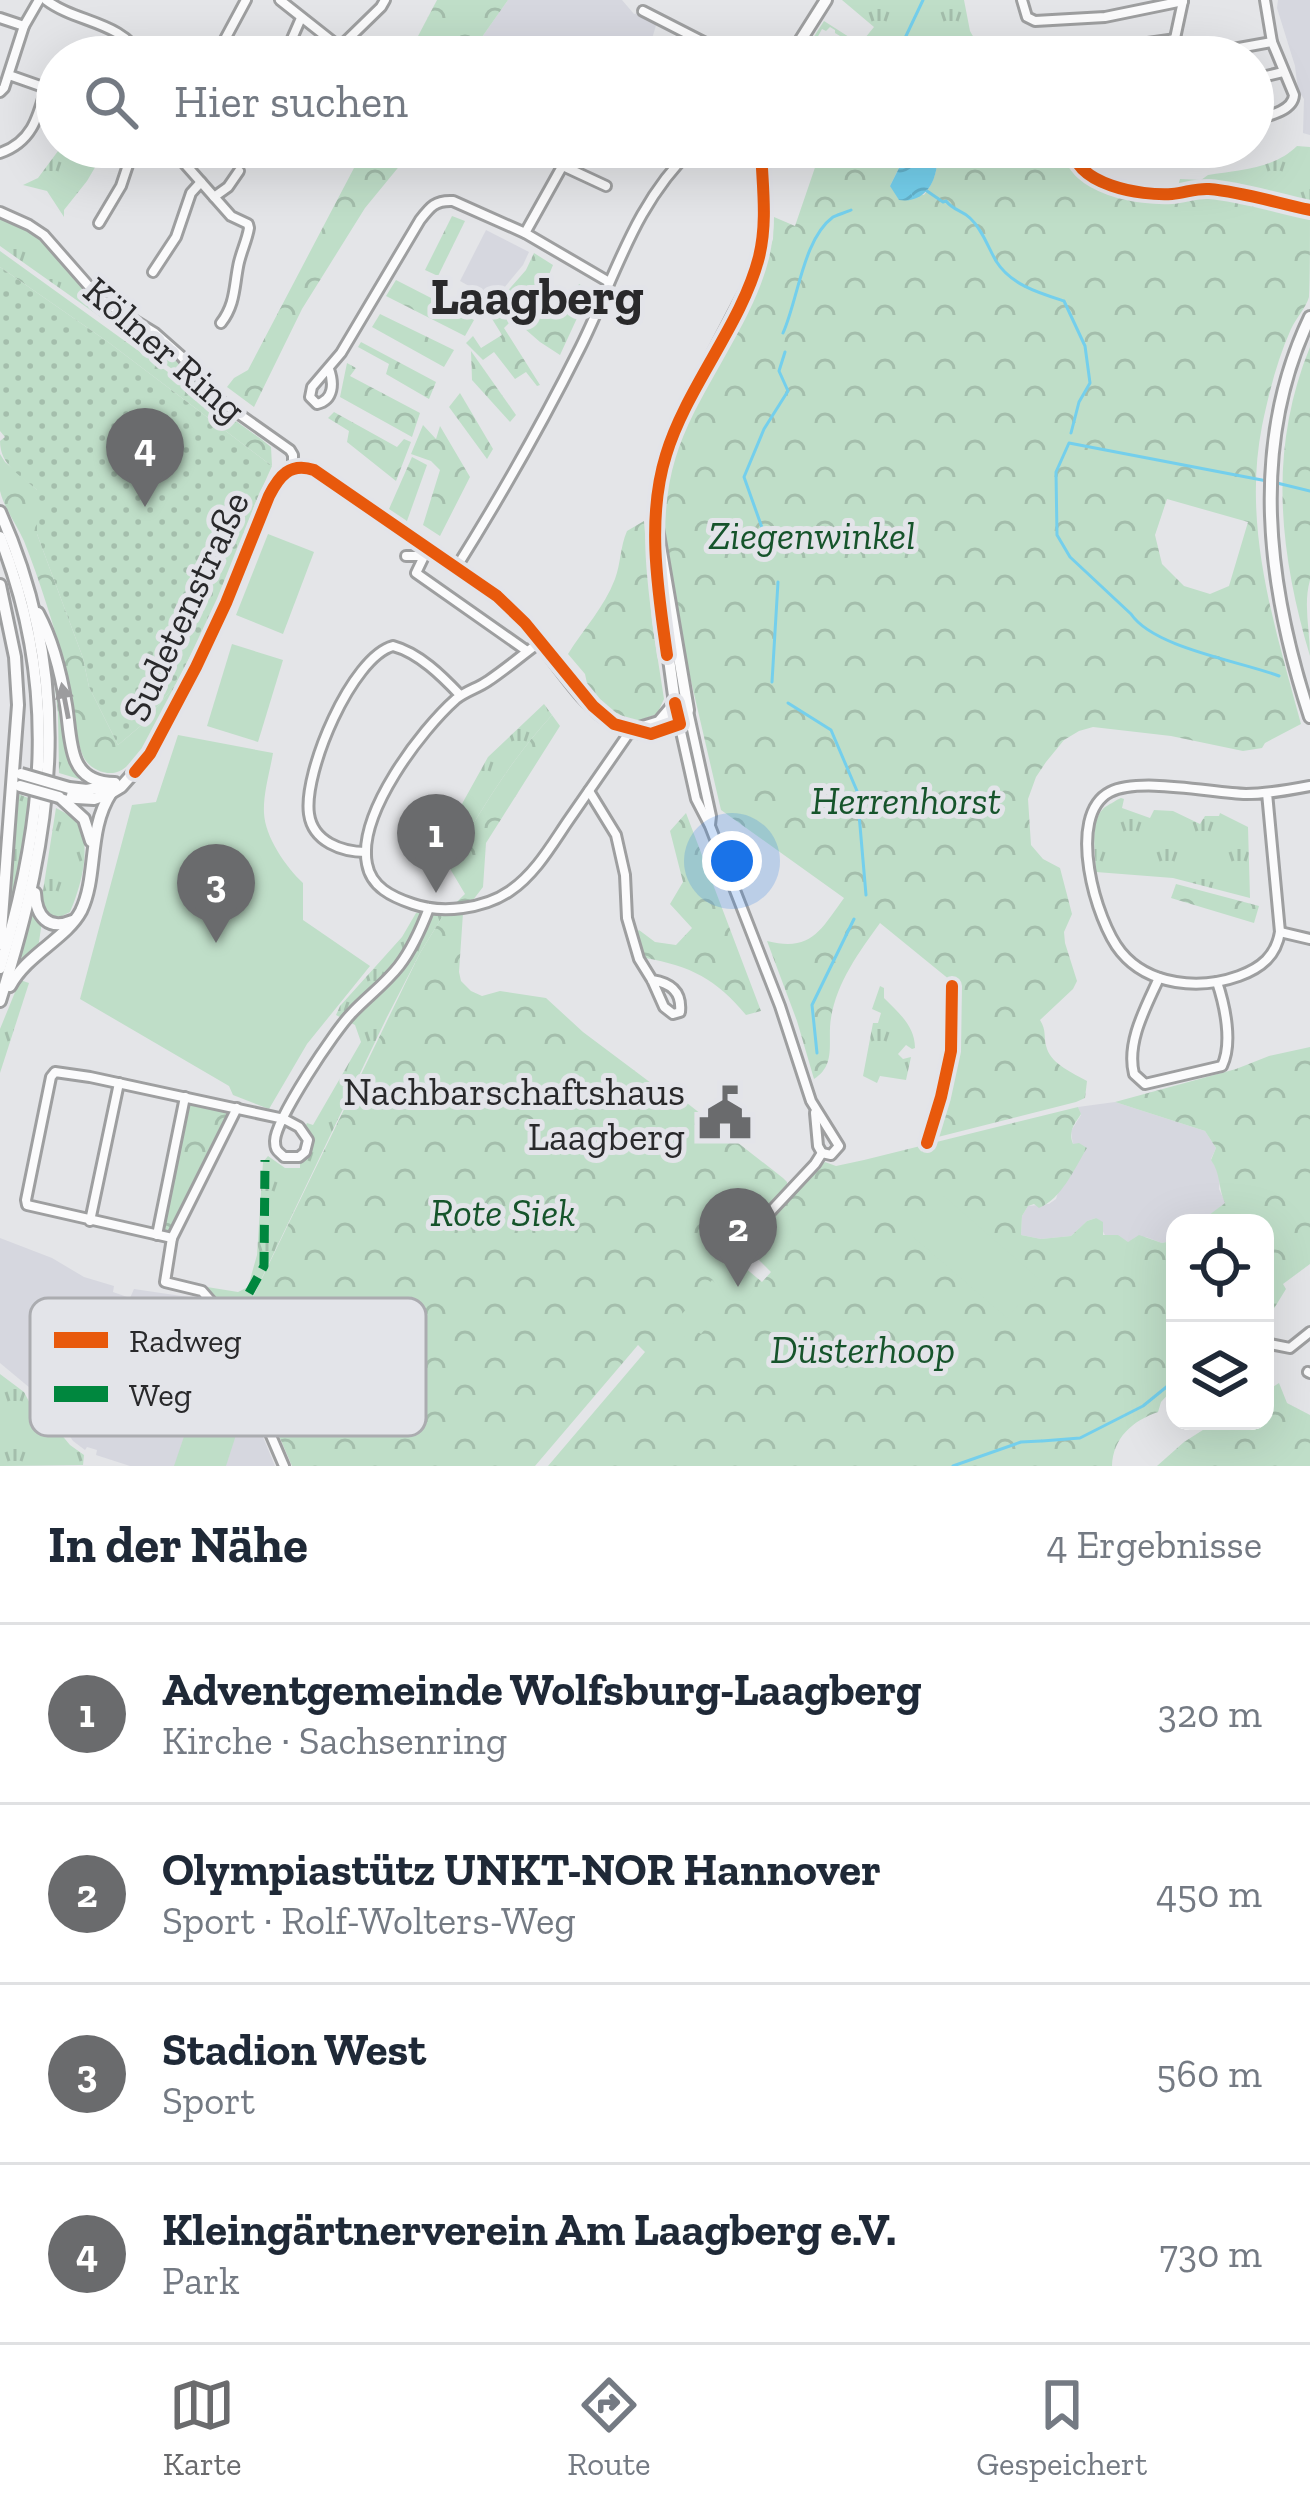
<!DOCTYPE html>
<html lang="de">
<meta charset="utf-8">
<style>
:root{--surface:#fff;--page:#f2f2f3;--text:#1f2937;--muted:#747a83;--line:#e0e1e3;--accent:#6a6b6d}
body{margin:0;font-family:"Zilla Slab",serif;background:var(--page);color:var(--text)}
.controls{position:absolute;right:36px;bottom:36px;display:grid;overflow:hidden;border-radius:24px;box-shadow:0 12px 48px #0002}
.controls button{width:108px;height:108px;display:grid;place-items:center;padding:0;border:0;border-bottom:3px solid var(--line);background:var(--surface);color:var(--text);font:60px sans-serif}
.you{position:absolute;left:732px;top:861px;width:42px;height:42px;margin:-30px;border:9px solid #fff;border-radius:50%;background:#1a73e8;box-shadow:0 0 0 18px #1a73e833}
.badge{display:grid;place-items:center;width:78px;height:78px;border-radius:50%;background:var(--accent);color:#fff;font-size:39px;font-weight:700}
.pin{position:absolute;translate:-50% -99px;filter:drop-shadow(0 3px 6px #0008)}
.pin::after{content:'';position:absolute;top:63px;width:42px;height:36px;background:inherit;clip-path:polygon(0 0,100% 0,50% 100%)}
.list{margin:0;padding:0;list-style:none}
h2{display:flex;justify-content:space-between;align-items:center;height:156px;margin:0;padding:0 48px;font-size:51px}
h2 small{font-size:39px;font-weight:400;color:var(--muted)}
.list li{display:grid;grid-template-columns:78px 1fr auto;gap:36px;align-items:center;box-sizing:border-box;height:180px;padding:0 48px;border-top:3px solid var(--line)}
.list b{display:block;font-size:45px;white-space:nowrap}
.list p{margin:0;font-size:39px;white-space:nowrap;color:var(--muted)}
.list em{font-size:39px;font-style:normal;color:var(--muted)}
.icon{flex:none;width:66px;height:66px;fill:none;stroke:currentColor;stroke-width:2;stroke-linecap:round;stroke-linejoin:round}
.map{position:relative;flex:none;width:1310px;height:1466px;overflow:hidden}
.search{position:absolute;background:var(--surface);box-shadow:0 12px 48px #0002;left:36px;right:36px;top:36px;height:132px;display:flex;align-items:center;gap:30px;box-sizing:border-box;padding:0 42px;border-radius:66px;color:var(--muted);font-size:45px}
.sheet{height:876px;background:var(--surface)}
nav{display:flex;justify-content:space-around;align-items:center;box-sizing:border-box;height:168px;border-top:3px solid var(--line);background:var(--surface);font-size:33px;color:var(--muted)}
nav a{display:grid;justify-items:center;gap:6px}
nav .on{color:var(--accent)}
.map>svg:first-child{display:block}
.built{fill:#d6d7df}
.grass{fill:url(#grass-tufts)}
.forest{fill:url(#forest-crowns);fill-rule:evenodd}
.garden{fill:url(#garden-dots)}
.pitch{fill:#bfdec8}
.water{fill:url(#water-waves)}
.lines{fill:none;stroke-linecap:round;stroke-linejoin:round}
.stream{stroke:#74cfec;stroke-width:3}
.street-casing{stroke:#9e9fa0;stroke-width:14}
.secondary-casing{stroke:#9e9fa0;stroke-width:16}
.street{stroke:#fbfbfc;stroke-width:8}
.secondary{stroke:#fbfbfc;stroke-width:10}
.secondary-bridge-casing{stroke:#9e9fa0;stroke-width:16;stroke-linecap:butt}
.secondary-bridge{stroke:#fbfbfc;stroke-width:10}
.quiet{stroke:#00873e;stroke-width:9;stroke-dasharray:18 9;stroke-linecap:butt}
.cycleway-casing{stroke:#e3e4e9;stroke-width:20}
.cycleway{stroke:#e8590c;stroke-width:12}
.oneway{fill:#9c9c9e}
.labels{text-anchor:middle;stroke-width:10;stroke-linejoin:round;paint-order:stroke}
.street-label{font-size:39px;fill:#29292b;stroke:#e3e4e9}
.park-label{font-size:39px;font-style:italic;fill:#16542b;stroke:#e3e4e9}
.poi-label{font-size:39px;fill:#29292b;stroke:#e3e4e9;text-anchor:end}
.district-label{font-size:51px;font-weight:bold;fill:#29292b;stroke:#e3e4e9}
.key{fill:#e3e4e9;stroke:#abacb0;stroke-width:3}
.key-label{font-size:33px;fill:#29292b}
</style>
<div class="map">
<svg width="1310" height="1466" viewBox="0 0 1310 1466">
<defs>
<pattern id="grass-tufts" width="24" height="20" patternUnits="userSpaceOnUse" patternTransform="scale(3)"><rect width="24" height="20" fill="#bfdec8"/><path d="M3 7l-1-3M5 7V3M7 7l1-3M15 17l-1-3M17 17v-4M19 17l1-3" fill="none" stroke="#a4beac"/></pattern>
<pattern id="forest-crowns" width="20" height="18" patternUnits="userSpaceOnUse" patternTransform="scale(3)"><rect width="20" height="18" fill="#bfdec8"/><path d="M2 6a3 3 0 1 1 6 0M12 15a3 3 0 1 1 6 0" fill="none" stroke="#a4beac"/></pattern>
<pattern id="garden-dots" width="8" height="8" patternUnits="userSpaceOnUse" patternTransform="scale(3)"><rect width="8" height="8" fill="#bfdec8"/><path d="M2 2h.1M6 6h.1" fill="none" stroke="#a4beac" stroke-width="1.8" stroke-linecap="round"/></pattern>
<pattern id="water-waves" width="16" height="10" patternUnits="userSpaceOnUse" patternTransform="scale(3)"><rect width="16" height="10" fill="#74cfec"/><path d="M0 5q4-4 8 0t8 0" fill="none" stroke="#64b2cb"/></pattern>
</defs>
<rect width="100%" height="100%" fill="#e4e5e8"/>
<g class="built">
<path d="M508,0H622L634,14L641,13L656,25L652,39L633,57H468Z"/>
<path d="M1278,0H1310V135L1303,133L1304,99L1298,90L1295,66L1277,8Z"/>
<path d="M486,230L529,252L523,265L494,300L460,281Z"/>
<path d="M1115,1102L1205,1131L1216,1148L1211,1159L1220,1175L1219,1189L1225,1202L1223,1206L1209,1215L1175,1223V1240L1162,1243L1146,1237L1128,1242L1106,1237L1096,1218L1087,1221L1071,1236L1041,1239L1021,1235L1022,1216L1028,1206L1049,1204L1056,1199L1073,1145L1071,1131L1081,1115L1078,1107Z"/>
<path d="M0,1238L52,1258L84,1277L114,1286L113,1292L130,1298L134,1289L195,1298L222,1338L275,1466H130L96,1455L97,1450L87,1447L85,1450L73,1441L48,1403L0,1363Z"/>
</g>
<g class="grass">
<path d="M842,0H964L970,31L985,57H875L835,33V30L830,27L826,31L822,29L810,51L806,49L824,21L860,44L874,27Z"/>
<path d="M1297,146L1310,147V214L1178,186L1180,179L1201,180L1208,175C1238,170 1274,169 1297,146Z"/>
<path d="M61,147H121L119,153L104,152L87,181L64,210V217L47,191L23,185L38,178Z"/>
<path d="M0,216L35,233L49,245L90,296L157,339L159,344L150,352L0,246Z"/>
<path d="M160,346L183,364L217,402L153,355Z"/>
<path d="M53,672L81,776L79,779L59,773L58,713Z"/>
<path d="M544,704L552,715C510,761 479,812 449,867L442,840L488,757Z"/>
<path d="M18,794L31,799L11,905L7,908L14,801Z"/>
<path d="M1121,798L1124,799L1122,808L1150,818L1154,810L1173,811L1200,824L1205,816H1219L1220,813L1248,827L1250,898L1173,878L1096,872C1096,854 1089,823 1103,809C1103,808 1120,798 1121,798Z"/>
<path d="M56,808C65,813 73,816 79,826C92,849 80,889 70,912L58,918L47,914L42,897Z"/>
<path d="M32,905L42,922L38,948L17,968Z"/>
<path d="M416,913L444,914L420,953L387,1017L235,1334L207,1287L238,1292L248,1287L257,1255L263,1162L268,1156L285,1168H300V1161L309,1152L311,1138L305,1127L307,1123L313,1125L361,1042L355,1025L336,1015L340,1006L402,937Z"/>
<path d="M20,980L29,983L0,1073V1029Z"/>
<path d="M880,986L884,988V998C899,1013 915,1026 915,1048L912,1049L906,1045L898,1054L903,1059L911,1057L906,1080L880,1076L877,1083L863,1076L873,1023H878L881,1013L872,1009Z"/>
<path d="M0,1374L24,1392L35,1413L41,1410L55,1435L60,1433L70,1445L84,1455L83,1465L0,1466Z"/>
</g>
<g class="forest">
<path d="M437,0H508L468,57H407Z"/>
<path d="M365,147H415L365,208L302,309L254,407L227,387L234,378L248,370Z"/>
<path d="M822,147H913L906,154L890,186L924,195C934,182 938,170 937,153L929,147C953,147 1003,142 1024,149C1080,169 1125,201 1188,189L1310,214C1310,234 1310,280 1309,297C1306,308 1296,318 1291,329C1277,360 1269,393 1262,426C1242,528 1275,627 1301,724L1265,743L1262,748L1243,751L1171,736L1093,727L1079,731L1064,740L1046,762L1036,777L1028,799L1031,845L1043,859L1060,868L1072,914L1064,932L1065,943L1077,981L1073,989L1040,1020C1047,1031 1043,1037 1047,1049C1053,1065 1073,1073 1087,1081L1085,1098L1076,1102L930,1139L950,1070L961,989L880,923C859,952 837,982 831,1018C827,1041 837,1065 814,1079L797,1021L767,941C811,952 820,931 844,898L721,810L675,612L664,524L665,487L685,427L757,288L773,239L774,217L795,226ZM1167,499L1248,522L1229,586L1210,594L1184,586L1162,564L1155,535Z"/>
<path d="M452,216L465,221L438,276L425,270Z"/>
<path d="M0,251L261,439L271,447L272,466L108,342L0,267Z"/>
<path d="M534,253L553,265L542,292L547,296L545,306L564,314L579,284L590,290L560,355L540,342L496,304L526,270Z"/>
<path d="M396,280L474,320L465,336L386,296Z"/>
<path d="M493,308L511,321L504,328L540,385L537,386L526,372L515,379L494,352L483,360L466,343L473,336L481,348L502,335L489,314Z"/>
<path d="M380,314L454,350L444,367L372,327Z"/>
<path d="M361,342L436,382L429,399L386,374L389,364L358,347Z"/>
<path d="M1310,347V580C1303,605 1310,630 1310,656C1279,552 1268,450 1310,347Z"/>
<path d="M471,351L516,415L510,422L472,380Z"/>
<path d="M347,363L356,368L350,376L420,413L412,437L340,397Z"/>
<path d="M460,393L493,449L487,459L449,407Z"/>
<path d="M334,412L397,447L404,439L411,442L396,481L347,442L349,431L328,418Z"/>
<path d="M423,425L436,439L440,426L470,477L440,536L423,525L440,470L431,461L411,454Z"/>
<path d="M0,454L5,462L37,490V534L83,658L89,687L118,745L144,723L176,684C165,707 141,769 113,773C101,774 88,767 83,756C74,734 72,691 65,665C53,624 40,581 24,541C17,525 4,508 0,491C0,480 0,465 0,454Z"/>
<path d="M412,457L427,465L407,521L389,509Z"/>
<path d="M644,521L652,622L664,699L657,714L635,722L608,709L589,693L585,674L568,654C584,628 604,608 615,579C621,563 620,547 627,531Z"/>
<path d="M552,715L560,726L486,843L483,887L463,913L459,972L461,981L471,991L482,996L500,991L546,998L583,1032L655,1086L678,1096L783,1178L787,1182V1189L726,1252L762,1282L771,1272L746,1247L758,1233L756,1230L814,1169L825,1162L836,1166L864,1160L1078,1107L1081,1114C1074,1125 1068,1131 1073,1144L1079,1143L1087,1148C1073,1171 1062,1198 1039,1208L1034,1204L1028,1206L1022,1216L1021,1235L1041,1239L1071,1236L1087,1221L1096,1218L1103,1222V1235H1118L1128,1242L1139,1235L1162,1243L1175,1240V1387L1161,1402L1158,1412C1132,1421 1113,1438 1112,1466H548L645,1352L638,1345L535,1466H292L235,1334L420,953L444,914L465,894L449,867C479,812 510,761 552,715Z"/>
<path d="M686,813L761,1011L746,1015C716,979 691,966 645,958L634,934L639,930L655,942L676,945L692,928L670,904L683,882L670,831Z"/>
<path d="M1176,884L1259,906L1254,923L1171,898Z"/>
<path d="M1310,1047V1264L1283,1284L1286,1289L1265,1323V1223H1183L1184,1219L1209,1215L1225,1203C1218,1188 1221,1174 1211,1160L1216,1148L1205,1131L1115,1102L1236,1069L1269,1056Z"/>
<path d="M191,1103L231,1113L168,1233L161,1227L165,1225L189,1110L187,1107Z"/>
<path d="M1279,1383L1287,1403L1310,1415V1466H1157L1184,1442L1217,1421H1265V1392Z"/>
</g>
<path class="garden" d="M0,267L108,342L272,466L255,504L222,593L176,684L144,723L118,745L89,687L83,658L37,534V490C20,475 0,465 0,441L5,437L0,431Z"/>
<g class="pitch">
<path d="M268,534L314,552L283,634L236,615Z"/>
<path d="M232,644L283,660L258,742L207,726Z"/>
<path d="M178,735L273,753C270,771 263,794 264,813C265,837 286,867 303,883V920L370,966L307,1044L269,1109L233,1095L229,1086L80,999L132,805L156,802Z"/>
<path d="M944,1196L1040,1280L1007,1318L911,1235Z"/>
<path d="M712,1280L724,1290L716,1300L724,1307L701,1334L692,1328L663,1361L650,1350Z"/>
<path d="M199,1392L245,1407L226,1466H174Z"/>
</g>
<path class="water" d="M913,147H929L937,153C939,178 927,204 899,200L890,186L906,154Z"/>
<g class="lines">
<g class="stream">
<path d="M896,57L923,0"/>
<path d="M927,191L943,202L946,201C954,211 962,210 970,218C982,229 988,247 996,261C1011,285 1039,293 1064,301L1085,346L1090,383L1079,402L1071,433"/>
<path d="M783,333C798,300 803,239 833,217C835,216 849,211 851,210"/>
<path d="M1267,481L1069,443L1056,472L1057,535L1070,557L1131,614C1154,648 1240,661 1279,676"/>
<path d="M1277,483L1310,491"/>
<path d="M771,553L744,477L764,429L788,391L779,371L785,352"/>
<path d="M772,682L778,582"/>
<path d="M788,703L831,730L857,791L866,895"/>
<path d="M817,1053L812,1005L854,919"/>
<path d="M1042,1441L1080,1438L1143,1406L1175,1380"/>
<path d="M953,1466L1021,1442L1041,1441"/>
</g>
<defs>
<g id="street">
<path d="M46,0C76,23 122,21 141,57"/>
<path d="M280,0L352,57"/>
<path d="M1022,0L1027,17L1035,21L1105,17L1183,1"/>
<path d="M643,11L733,57"/>
<path d="M0,18L24,26"/>
<path d="M224,41L246,0"/>
<path d="M1173,50L1222,51L1272,42"/>
<path d="M284,57L301,18"/>
<path d="M338,57L341,46L381,7L385,0"/>
<path d="M1049,57L1176,39"/>
<path d="M1171,57L1183,1"/>
<path d="M1253,79L1283,72"/>
<path d="M0,92L4,88L24,26L39,0"/>
<path d="M1253,120C1268,116 1293,111 1294,95L1272,42L1265,0"/>
<path d="M170,147L231,216L248,224L249,228C247,241 240,254 238,267C234,288 235,305 221,323"/>
<path d="M0,153C32,142 38,117 46,88L9,75"/>
<path d="M307,159L315,147"/>
<path d="M563,166L606,186"/>
<path d="M214,197L228,187L239,171"/>
<path d="M0,212L29,225L44,235L101,300L155,333L181,356L222,402L290,450L293,455V467"/>
<path d="M99,223L121,186L134,147"/>
<path d="M525,233L573,147"/>
<path d="M153,272L176,237L191,193L201,182"/>
<path d="M329,369C334,383 334,400 317,404L310,397L312,387L341,353L420,220C430,207 435,200 453,201L525,233L609,282"/>
<path d="M428,548L416,573L527,651"/>
<path d="M406,556H424"/>
<path d="M456,568C501,496 542,424 580,348C616,276 633,205 694,147"/>
<path d="M540,642C522,655 506,669 488,681C478,688 466,691 456,699C421,730 357,814 367,864C371,887 392,897 413,904C442,914 484,909 510,891C535,874 551,846 568,821C589,791 610,760 631,730"/>
<path d="M675,705L696,799L710,826L780,1006L811,1101L839,1146L831,1155L822,1153"/>
<path d="M688,711L711,816L710,825"/>
<path d="M589,791L616,835L625,875L627,918L639,959L652,980L664,1007L673,1014L680,1012C682,992 671,983 652,980"/>
<path d="M1267,793L1280,932C1276,956 1261,968 1239,976C1200,990 1149,986 1121,952C1096,922 1065,815 1110,792C1140,777 1212,793 1246,794C1268,794 1289,790 1310,786"/>
<path d="M366,852C342,852 313,842 309,814C303,772 352,657 393,646C419,653 442,676 460,695"/>
<path d="M1280,932L1310,939"/>
<path d="M1159,978C1146,1007 1126,1042 1134,1074L1145,1084L1222,1066C1233,1043 1225,1006 1217,982"/>
<path d="M237,1108L172,1238L165,1282L202,1291L216,1307L284,1466"/>
<path d="M815,1113L818,1146L822,1153"/>
<path d="M90,1221L119,1083"/>
<path d="M157,1235L185,1097"/>
<path d="M172,1238L27,1205L26,1200L51,1077L55,1072L90,1077L284,1119L299,1127L308,1140L305,1152L299,1157H284C278,1151 275,1151 275,1141C275,1120 335,1030 352,1013C367,997 385,984 399,966C412,949 421,929 429,908"/>
<path d="M729,1256L815,1164L822,1153"/>
<path d="M1265,1343L1290,1348L1310,1332"/>
<path d="M1308,1372L1310,1373"/>
</g>
<g id="secondary">
<path d="M790,57L826,0"/>
<path d="M1310,317C1249,445 1267,586 1310,717"/>
<path d="M0,512C75,680 54,831 0,1001"/>
<path d="M656,535L657,500L666,453L686,406L749,285L759,255L764,221L761,147"/>
<path d="M0,537C58,684 45,820 0,968"/>
<path d="M0,585L15,657L18,705L0,944"/>
<path d="M38,613C53,641 61,674 66,705C69,722 69,745 76,761C83,777 98,783 115,783"/>
<path d="M633,730L659,722L675,703L658,578"/>
<path d="M69,788L87,790L111,785"/>
<path d="M59,797L94,799L111,793L121,787L150,754L213,631L269,496C279,476 290,462 314,470C354,498 395,526 436,554C461,571 489,587 511,608C544,640 578,706 616,725C640,737 676,738 688,710L657,528"/>
<path d="M62,799L84,819L91,841"/>
<path d="M35,893C36,916 48,931 72,921"/>
<path d="M10,986C27,954 66,939 81,911C98,876 87,830 111,793"/>
</g>
</defs>
<use href="#street" class="street-casing"/>
<use href="#secondary" class="secondary-casing"/>
<use href="#street" class="street"/>
<use href="#secondary" class="secondary"/>
<defs>
<g id="secondary-bridge">
<path d="M21,774L69,788"/>
<path d="M20,786L59,797"/>
</g>
</defs>
<use href="#secondary-bridge" class="secondary-bridge-casing"/>
<use href="#secondary-bridge" class="secondary-bridge"/>
<path class="quiet" d="M249,1293L264,1266L265,1160"/>
<defs>
<g id="cycleway">
<path d="M1073,147C1074,185 1141,196 1172,194C1185,193 1196,188 1209,189C1243,192 1277,203 1310,210"/>
<path d="M667,655C658,591 646,519 666,455C686,388 742,324 759,257C768,220 762,184 761,147"/>
<path d="M135,772L150,754L196,667L226,603L269,496C279,476 290,462 314,470L497,596L525,623L593,706L614,724L651,734L680,724L675,703"/>
<path d="M927,1143L941,1097L951,1051L952,986"/>
</g>
</defs>
<use href="#cycleway" class="cycleway-casing"/>
<use href="#cycleway" class="cycleway"/>
</g>
<defs><path id="oneway-solid" d="M-6-.8H1V-3.2L6.5 0L1 3.2V.8H-6Z" transform="scale(3)"/></defs>
<use class="oneway" href="#oneway-solid" transform="translate(65 701) rotate(-101)"/>
<defs>
<symbol id="civic-bare" viewBox="-9 -9 18 18"><path d="M-.6-6.5H3V-4.5H.6V-3L4-1V1h2V6H-6V1h2V-1L-.6-3ZM-1.2 2.5V6h2.4V2.5Z" fill="#6a6b6d" stroke="#e3e4e9" stroke-width="2.5" paint-order="stroke"/></symbol>
</defs>
<g fill-rule="evenodd">
<use href="#civic-bare" x="687" y="1075" width="76" height="76"/>
</g>
<g class="labels">
<g class="street-label">
<text transform="translate(165 349) rotate(41)" y="14">Kölner Ring</text>
<text transform="translate(185 606) rotate(-65)" y="14">Sudetenstraße</text>
</g>
<g class="park-label">
<text x="812" y="549">Ziegenwinkel</text>
<text x="906" y="814">Herrenhorst</text>
<text x="503" y="1226">Rote Siek</text>
<text x="863" y="1363">Düsterhoop</text>
</g>
<g class="poi-label">
<text x="685" y="1105">Nachbarschaftshaus<tspan x="685" dy="45">Laagberg</tspan></text>
</g>
<g class="district-label">
<text x="537" y="314">Laagberg</text>
</g>
</g>
<rect x="30" y="1298" width="396" height="138" rx="18" class="key"/>
<rect x="54" y="1332" width="54" height="16" fill="#e8590c"/>
<rect x="54" y="1386" width="54" height="16" fill="#00873e"/>
<g class="key-label">
<text x="129" y="1352">Radweg</text>
<text x="129" y="1406">Weg</text>
</g>
</svg>
<div class="controls">
<button><svg class="icon" aria-label="locate" viewBox="0 0 24 24"><circle cx="12" cy="12" r="6"/><path d="M12 2v4M12 18v4M2 12h4M18 12h4"/></svg></button>
<button><svg class="icon" aria-label="layers" viewBox="0 0 24 24"><path d="M12 4l9 5-9 5-9-5zM3 14l9 5 9-5"/></svg></button>
</div>
<div class="you"></div>
<div class="pin badge" style="left:436px;top:893px">1</div>
<div class="pin badge" style="left:738px;top:1287px">2</div>
<div class="pin badge" style="left:216px;top:943px">3</div>
<div class="pin badge" style="left:145px;top:507px">4</div>
<div class="search"><svg class="icon" aria-label="search" viewBox="0 0 24 24"><circle cx="10" cy="10" r="6"/><path d="M15 15l6 6"/></svg>Hier suchen</div>
</div>
<section class="sheet">
<h2>In der Nähe<small>4 Ergebnisse</small></h2>
<ul class="list">
<li><span class="badge">1</span><div><b>Adventgemeinde Wolfsburg-Laagberg</b><p>Kirche · Sachsenring</p></div><em>320 m</em></li>
<li><span class="badge">2</span><div><b>Olympiastütz UNKT-NOR Hannover</b><p>Sport · Rolf-Wolters-Weg</p></div><em>450 m</em></li>
<li><span class="badge">3</span><div><b>Stadion West</b><p>Sport</p></div><em>560 m</em></li>
<li><span class="badge">4</span><div><b>Kleingärtnerverein Am Laagberg e.V.</b><p>Park</p></div><em>730 m</em></li>
</ul>
</section>
<nav>
<a class="on"><svg class="icon" aria-label="map" viewBox="0 0 24 24"><path d="M3 6l6-2 6 2 6-2v14l-6 2-6-2-6 2zM9 4v14M15 6v14"/></svg>Karte</a>
<a><svg class="icon" aria-label="directions" viewBox="0 0 24 24"><path d="M12 3l9 9-9 9-9-9zM9 14v-3h6M13 9l2 2-2 2"/></svg>Route</a>
<a><svg class="icon" aria-label="saved" viewBox="0 0 24 24"><path d="M7 4h10v16l-5-4-5 4z"/></svg>Gespeichert</a>
</nav>
